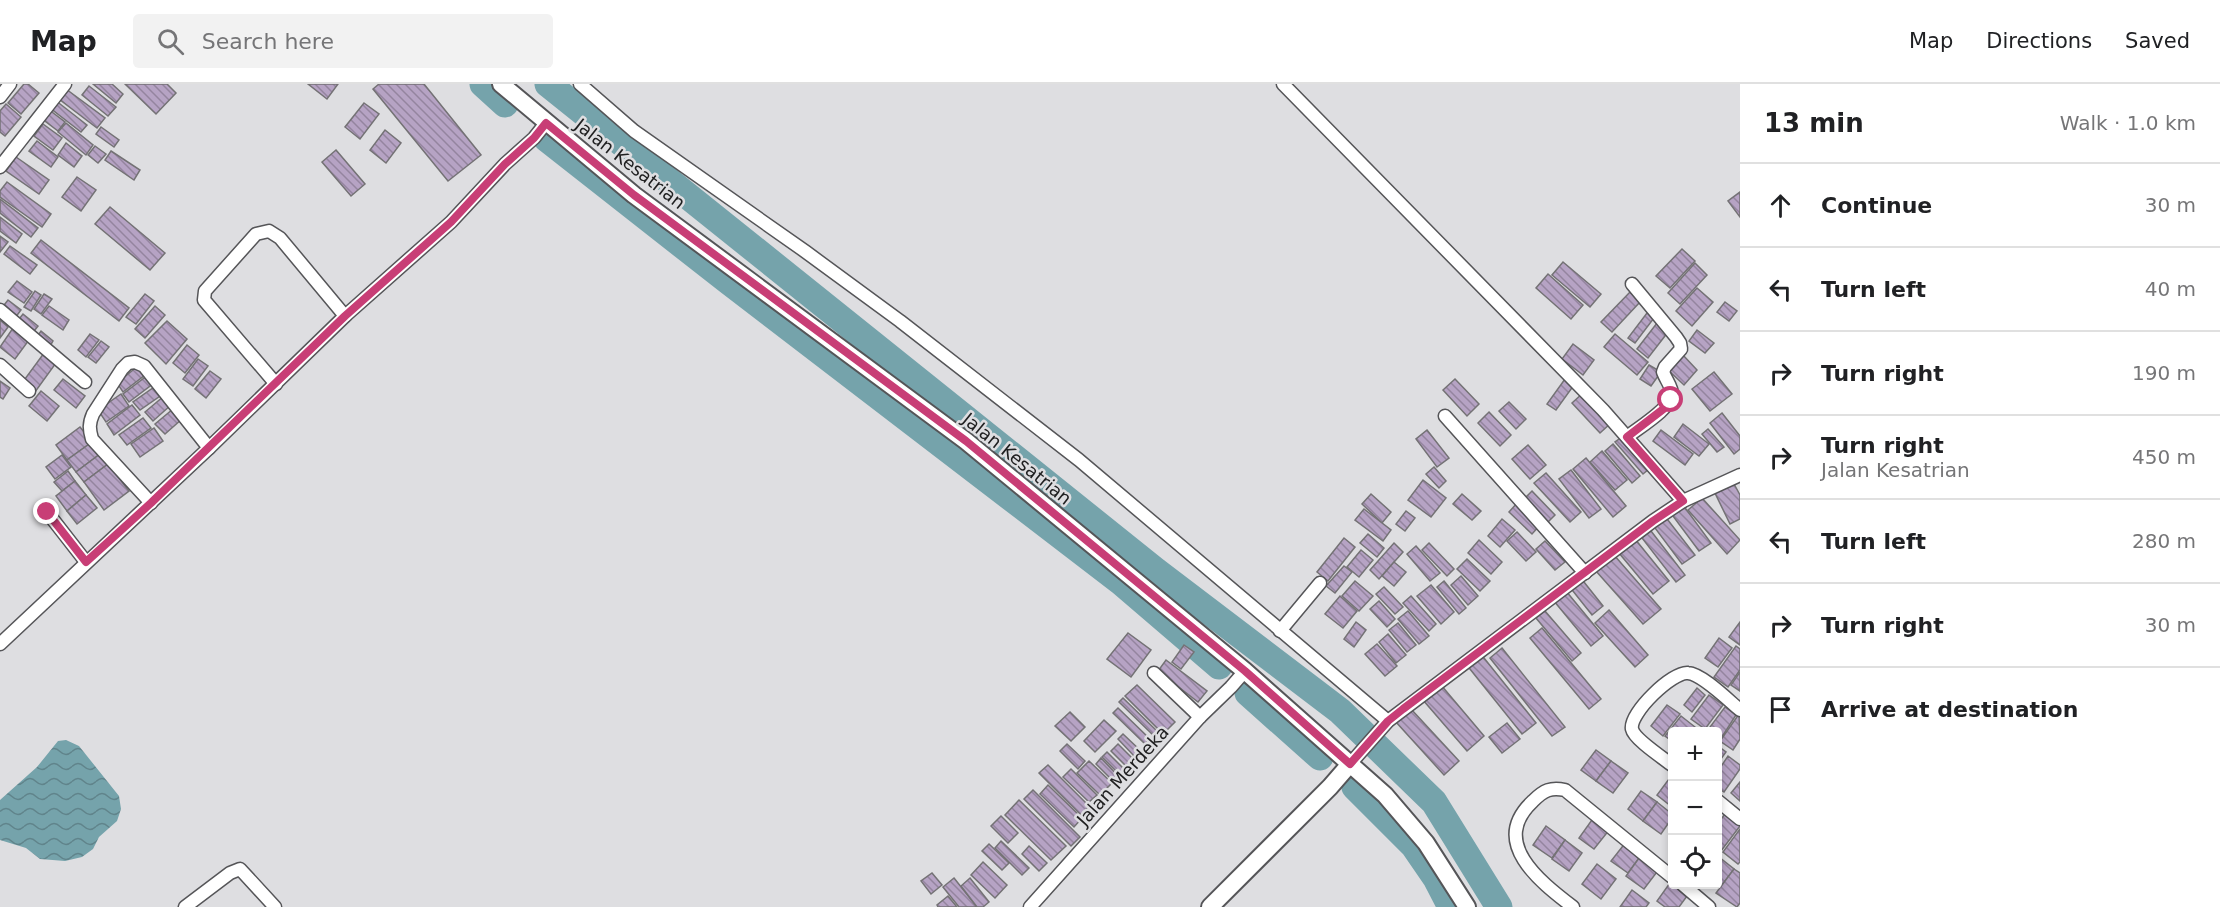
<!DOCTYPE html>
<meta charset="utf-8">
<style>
:root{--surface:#fff;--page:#f2f2f2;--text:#202124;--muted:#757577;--line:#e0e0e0}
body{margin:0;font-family:"DejaVu Sans",sans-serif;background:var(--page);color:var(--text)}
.controls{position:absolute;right:18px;bottom:18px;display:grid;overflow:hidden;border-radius:6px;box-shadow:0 3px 9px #0003}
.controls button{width:54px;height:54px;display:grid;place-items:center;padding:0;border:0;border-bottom:2px solid var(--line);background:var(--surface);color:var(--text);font:30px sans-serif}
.stop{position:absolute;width:18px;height:18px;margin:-14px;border:4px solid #c83e76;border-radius:50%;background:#fff}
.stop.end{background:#c83e76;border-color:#fff;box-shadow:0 2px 6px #0008}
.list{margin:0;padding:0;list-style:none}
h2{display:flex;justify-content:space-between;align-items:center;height:78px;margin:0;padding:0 24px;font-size:26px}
h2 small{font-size:20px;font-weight:400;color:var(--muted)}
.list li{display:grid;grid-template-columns:39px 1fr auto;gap:18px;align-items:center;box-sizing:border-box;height:84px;padding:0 24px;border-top:2px solid var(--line)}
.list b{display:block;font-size:22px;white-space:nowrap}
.list p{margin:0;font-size:20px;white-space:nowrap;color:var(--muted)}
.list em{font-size:20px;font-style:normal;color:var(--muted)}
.icon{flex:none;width:33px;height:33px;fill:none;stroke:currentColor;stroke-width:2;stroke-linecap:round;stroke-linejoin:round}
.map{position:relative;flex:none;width:1740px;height:823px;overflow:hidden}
header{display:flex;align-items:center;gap:36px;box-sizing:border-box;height:84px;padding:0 30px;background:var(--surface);border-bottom:2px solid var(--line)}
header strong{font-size:28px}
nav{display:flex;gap:33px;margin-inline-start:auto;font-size:21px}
.search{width:420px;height:54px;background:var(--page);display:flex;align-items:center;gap:15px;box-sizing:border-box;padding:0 21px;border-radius:6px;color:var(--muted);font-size:22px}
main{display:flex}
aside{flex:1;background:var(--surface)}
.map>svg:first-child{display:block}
.water{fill:url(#water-waves)}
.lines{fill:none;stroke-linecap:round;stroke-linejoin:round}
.river{stroke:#75a3ab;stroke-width:27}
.building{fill:url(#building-back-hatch);stroke:#747275;stroke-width:1.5}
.street-casing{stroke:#555558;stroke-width:15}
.secondary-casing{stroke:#555558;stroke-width:20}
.street{stroke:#fff;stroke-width:12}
.secondary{stroke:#fff;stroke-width:16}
.route{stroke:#c83e76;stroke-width:8}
.labels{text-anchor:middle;stroke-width:5;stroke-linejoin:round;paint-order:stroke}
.street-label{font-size:18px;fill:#202021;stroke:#dedee1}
</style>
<header>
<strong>Map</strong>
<div class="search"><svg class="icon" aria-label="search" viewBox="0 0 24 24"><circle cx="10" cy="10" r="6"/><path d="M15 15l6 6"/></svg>Search here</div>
<nav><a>Map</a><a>Directions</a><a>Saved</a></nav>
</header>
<main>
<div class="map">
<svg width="1740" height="823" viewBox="0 0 1740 823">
<defs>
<pattern id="water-waves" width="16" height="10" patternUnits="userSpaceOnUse" patternTransform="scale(1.5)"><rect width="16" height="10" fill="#75a3ab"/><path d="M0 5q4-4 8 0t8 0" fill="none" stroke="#60848b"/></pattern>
<pattern id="building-back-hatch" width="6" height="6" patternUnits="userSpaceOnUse" patternTransform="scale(1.5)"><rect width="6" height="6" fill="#b6a3c4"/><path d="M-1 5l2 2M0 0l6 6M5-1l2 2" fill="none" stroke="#94849f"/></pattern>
</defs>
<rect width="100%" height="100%" fill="#dedee1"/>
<path class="water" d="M66,656L79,662L119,712L121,725L117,737L99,753L93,765L82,773L65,777L40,775L26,764L0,756V716L37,683L58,657Z"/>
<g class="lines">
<g class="river">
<path d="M483,0L505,20"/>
<path d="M548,0L1156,487L1340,627L1434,718L1499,823"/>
<path d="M547,55L728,197L1121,498L1219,582"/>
<path d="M1248,609L1320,673"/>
<path d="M1355,703L1414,762L1436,794L1451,823"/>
</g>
</g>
<g class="building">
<path d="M24,0H28L39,9L21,30L8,19Z"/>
<path d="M93,0H112L123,10L116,19Z"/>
<path d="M125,0H167L176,9L156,30Z"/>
<path d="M308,0H338L327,15Z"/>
<path d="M379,0H424L481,71L448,97L373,5Z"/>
<path d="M89,2L116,23L108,32L82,11Z"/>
<path d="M66,5L105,34L97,44L59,15Z"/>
<path d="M55,16L87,41L81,48L50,24Z"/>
<path d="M364,19L379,30L360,55L345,43Z"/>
<path d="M6,20L21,33L5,52L0,48V27Z"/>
<path d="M48,25L65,38L58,47L41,34Z"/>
<path d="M66,39L93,61L86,71L58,48Z"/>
<path d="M43,40L62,54L53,66L34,52Z"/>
<path d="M101,43L119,56L114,63L96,50Z"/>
<path d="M385,46L401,59L386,79L370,66Z"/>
<path d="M37,57L58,73L51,83L29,67Z"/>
<path d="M66,59L82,72L74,83L58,71Z"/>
<path d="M95,62L106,70L98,79L88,71Z"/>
<path d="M336,66L365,100L351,112L322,78Z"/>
<path d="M111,67L140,86L134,96L105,76Z"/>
<path d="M16,73L49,96L39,110L6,87Z"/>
<path d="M77,93L96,106L81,127L62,113Z"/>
<path d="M7,98L51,130L42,143L0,113V107Z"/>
<path d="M1740,108V133L1728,117Z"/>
<path d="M0,115L38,144L31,153L0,129Z"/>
<path d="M110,123L165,169L150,186L95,140Z"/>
<path d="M0,133L22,150L16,159L0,147Z"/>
<path d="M0,152L8,158L0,168Z"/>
<path d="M41,156L129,224L119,237L31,169Z"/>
<path d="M10,162L37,181L30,190L4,170Z"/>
<path d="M1682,165L1695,177L1670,204L1656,192Z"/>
<path d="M1563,178L1601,210L1590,223L1552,191Z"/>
<path d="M1695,179L1707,191L1680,220L1668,209Z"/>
<path d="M1548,190L1583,221L1571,235L1536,204Z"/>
<path d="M17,197L32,208L24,219L8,208Z"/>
<path d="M1697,204L1713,218L1692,242L1676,227Z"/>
<path d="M35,207L41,211L31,227L24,223Z"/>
<path d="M1630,208L1640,218L1612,248L1601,238Z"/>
<path d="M44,210L52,215L41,230L34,225Z"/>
<path d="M145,210L154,217L136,240L126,233Z"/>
<path d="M8,216L21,226L15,234L1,225Z"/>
<path d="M1725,218L1737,227L1729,237L1717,228Z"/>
<path d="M49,222L69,236L63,246L42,231Z"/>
<path d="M155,222L165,231L145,254L135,245Z"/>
<path d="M1647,229L1654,234L1635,259L1628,254Z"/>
<path d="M23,230L38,242L31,251L16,239Z"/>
<path d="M0,236L8,243L0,254Z"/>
<path d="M167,237L187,255L166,280L145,259Z"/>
<path d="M1657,239L1668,248L1648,274L1637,265Z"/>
<path d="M13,244L29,256L15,275L0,263Z"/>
<path d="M1697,246L1714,259L1705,269L1689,257Z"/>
<path d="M41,247L53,257L49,264L36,254Z"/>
<path d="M90,250L99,256L86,273L78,266Z"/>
<path d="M1615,250L1648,278L1637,291L1604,263Z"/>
<path d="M101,257L109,263L96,279L88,273Z"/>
<path d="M1573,260L1594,276L1583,291L1562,275Z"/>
<path d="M187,261L199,271L185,289L173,279Z"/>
<path d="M44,269L56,279L35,308L22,299Z"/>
<path d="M1682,270L1697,286L1684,301L1668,286Z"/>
<path d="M198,275L208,282L193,302L183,295Z"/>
<path d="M1649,281L1661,288L1651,302L1640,295Z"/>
<path d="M138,282L145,291L123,308L117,299Z"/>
<path d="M210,287L221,295L206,314L195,305Z"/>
<path d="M1714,288L1732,310L1710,327L1692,305Z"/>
<path d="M148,291L154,299L129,318L123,310Z"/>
<path d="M63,295L85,312L76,324L54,306Z"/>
<path d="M1455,295L1479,320L1467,332L1443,306Z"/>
<path d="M1565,295L1574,301L1556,326L1547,320Z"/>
<path d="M0,297L10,304L3,315L0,313Z"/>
<path d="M157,301L163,310L140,326L133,318Z"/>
<path d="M41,307L59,322L47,337L29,322Z"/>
<path d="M1583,309L1611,339L1600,349L1572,319Z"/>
<path d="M121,310L129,322L106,338L98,326Z"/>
<path d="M164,312L171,321L153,337L145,328Z"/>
<path d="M1509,318L1526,335L1516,345L1499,327Z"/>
<path d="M132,321L140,331L114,351L107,340Z"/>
<path d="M173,325L182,335L165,350L155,340Z"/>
<path d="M1489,328L1511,351L1500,362L1478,339Z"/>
<path d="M1722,329L1740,352V365L1734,370L1710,339Z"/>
<path d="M143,334L151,344L127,361L119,351Z"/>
<path d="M1683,340L1709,360L1699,372L1674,353Z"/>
<path d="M80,343L92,358L67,376L56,361Z"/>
<path d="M154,344L163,357L140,373L131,360Z"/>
<path d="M1708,345L1724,363L1717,368L1702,350Z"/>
<path d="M1427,346L1449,374L1437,383L1416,355Z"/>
<path d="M1661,346L1693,370L1685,381L1653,357Z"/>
<path d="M1622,353L1649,385L1643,390L1615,358Z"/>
<path d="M92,358L100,370L76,388L67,376Z"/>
<path d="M1613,360L1640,392L1632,399L1605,367Z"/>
<path d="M1528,361L1546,381L1530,395L1512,375Z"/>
<path d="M1602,367L1627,396L1615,406L1590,378Z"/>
<path d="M100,370L108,380L84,398L76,388Z"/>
<path d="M62,371L71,383L55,395L46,383Z"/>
<path d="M1586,374L1626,422L1613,433L1573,385Z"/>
<path d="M108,380L129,407L104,426L84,398Z"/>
<path d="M1434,383L1446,397L1439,404L1426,390Z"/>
<path d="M1571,386L1601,425L1589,434L1559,395Z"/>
<path d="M68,387L75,397L62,407L54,398Z"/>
<path d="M1546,389L1581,428L1570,438L1534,399Z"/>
<path d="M1423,396L1446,414L1431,433L1408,416Z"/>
<path d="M75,397L86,411L67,427L56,412Z"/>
<path d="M1733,398L1740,411V435L1730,440L1714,407Z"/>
<path d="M1532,407L1555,431L1545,441L1522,417Z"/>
<path d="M1371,410L1391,428L1382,439L1362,420Z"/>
<path d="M1462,410L1481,427L1472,436L1453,420Z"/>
<path d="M86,411L97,424L77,440L67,427Z"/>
<path d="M1702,414L1740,456L1727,470L1688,426Z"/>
<path d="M1518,418L1541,440L1532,450L1509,428Z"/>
<path d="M1683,421L1711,459L1699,467L1670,428Z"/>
<path d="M1364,425L1391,446L1383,457L1355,436Z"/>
<path d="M1406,427L1415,434L1405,447L1396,440Z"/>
<path d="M1664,431L1695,471L1682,480L1652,440Z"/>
<path d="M1502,435L1515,446L1500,463L1488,452Z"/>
<path d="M1651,447L1685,491L1676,498L1642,454Z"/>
<path d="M1517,448L1536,468L1526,477L1507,457Z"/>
<path d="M1368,450L1384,464L1377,473L1360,459Z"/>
<path d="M1344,454L1355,463L1328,497L1317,488Z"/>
<path d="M1635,455L1669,497L1653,510L1619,469Z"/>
<path d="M1479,456L1502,478L1491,490L1468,469Z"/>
<path d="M1545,457L1565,478L1555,486L1536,465Z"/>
<path d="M1394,459L1403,468L1379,495L1370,486Z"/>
<path d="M1429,459L1454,485L1447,492L1422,466Z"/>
<path d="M1416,462L1440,489L1430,497L1407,470Z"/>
<path d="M1361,466L1373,476L1359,493L1347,483Z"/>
<path d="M1614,471L1661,525L1643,540L1596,487Z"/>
<path d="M1467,475L1490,497L1480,507L1457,485Z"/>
<path d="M1394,478L1406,488L1394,502L1382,492Z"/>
<path d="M1344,482L1352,488L1335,509L1326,502Z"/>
<path d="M1461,492L1478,512L1468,521L1451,501Z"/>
<path d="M1580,493L1603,522L1592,531L1569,502Z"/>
<path d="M1355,497L1373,512L1359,527L1342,512Z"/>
<path d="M1444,497L1466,524L1459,530L1437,503Z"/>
<path d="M1431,501L1454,528L1441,540L1417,512Z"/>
<path d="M1384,503L1403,523L1395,530L1376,510Z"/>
<path d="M1566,507L1603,552L1591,562L1554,517Z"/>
<path d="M1340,512L1357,527L1343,544L1325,530Z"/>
<path d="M1411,512L1436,540L1429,547L1403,519Z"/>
<path d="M1379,517L1395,535L1387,543L1370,525Z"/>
<path d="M1609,526L1648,571L1635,583L1595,539Z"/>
<path d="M1408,527L1429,552L1419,560L1398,535Z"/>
<path d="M1545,527L1581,569L1572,577L1536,534Z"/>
<path d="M1356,538L1366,546L1354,563L1344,555Z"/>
<path d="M1740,538V561L1729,553Z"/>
<path d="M1398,539L1416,561L1407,568L1389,546Z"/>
<path d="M1542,544L1601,615L1589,625L1530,554Z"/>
<path d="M1128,549L1151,566L1131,593L1107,575Z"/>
<path d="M1388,550L1406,571L1396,579L1379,558Z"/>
<path d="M1719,554L1732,564L1718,583L1705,574Z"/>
<path d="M1377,560L1397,582L1385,592L1365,570Z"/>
<path d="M1184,561L1194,568L1181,585L1172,578Z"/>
<path d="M1736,562L1740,565V586L1728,603L1714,593Z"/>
<path d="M1502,564L1565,643L1552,652L1490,574Z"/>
<path d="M1480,569L1536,639L1522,650L1466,580Z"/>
<path d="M1166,576L1207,607L1198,618L1158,587Z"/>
<path d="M1740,588V607L1731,601Z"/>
<path d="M1137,601L1175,638L1163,650L1125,612Z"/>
<path d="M1441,601L1484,652L1467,667L1423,616Z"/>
<path d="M1697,604L1705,611L1692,628L1684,621Z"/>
<path d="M1709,611L1723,621L1705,645L1691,635Z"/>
<path d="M1123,614L1158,648L1154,652L1119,618Z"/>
<path d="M1667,621L1680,630L1663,652L1651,642Z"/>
<path d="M1725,623L1736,631L1720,656L1718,654V648L1707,647Z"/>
<path d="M1118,624L1150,655L1145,660L1113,629Z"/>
<path d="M1411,625L1459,677L1444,691L1396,638Z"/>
<path d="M1070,628L1085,643L1071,657L1055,642Z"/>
<path d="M1739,630L1740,655L1733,666L1720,657Z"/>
<path d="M1681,632L1695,643L1691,648H1672V657L1665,652Z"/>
<path d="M1104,636L1116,647L1095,668L1084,657Z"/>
<path d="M1507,639L1520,655L1502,669L1489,653Z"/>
<path d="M1123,650L1141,667L1135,673L1118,655Z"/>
<path d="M1067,660L1085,677L1078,685L1060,667Z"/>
<path d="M1118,660L1136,678L1129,685L1111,667Z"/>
<path d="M1718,662L1726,668L1718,679Z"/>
<path d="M1596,666L1611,677L1596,697L1581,686Z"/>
<path d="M1107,668L1126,687L1121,692L1102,673Z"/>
<path d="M1728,672L1740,681V685L1724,708L1718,704V687Z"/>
<path d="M1101,674L1121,695L1116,700L1096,680Z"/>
<path d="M1089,677L1112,699L1100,711L1077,689Z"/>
<path d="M1611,677L1628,689L1613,709L1596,697Z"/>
<path d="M1048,681L1089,722L1081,731L1039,689Z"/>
<path d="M1071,685L1097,711L1089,718L1063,693Z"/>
<path d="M1672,691V723L1657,711Z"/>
<path d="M1740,698V717L1731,709Z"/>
<path d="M1048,701L1082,734L1074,743L1040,710Z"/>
<path d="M1033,706L1080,753L1071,762L1024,715Z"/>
<path d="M1641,707L1657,718L1643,737L1628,725Z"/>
<path d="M1019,716L1066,762L1051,776L1005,731Z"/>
<path d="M1657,718L1672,730V734L1661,750L1643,737Z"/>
<path d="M1725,730L1740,742L1721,767L1718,765V739Z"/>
<path d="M1001,732L1018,749L1008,759L991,742Z"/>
<path d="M1594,733L1610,745L1594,765L1579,754Z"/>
<path d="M1546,742L1565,756L1552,774L1533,761Z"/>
<path d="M1740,745V778L1738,780L1723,768Z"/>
<path d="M1565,756L1582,769L1569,787L1552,775Z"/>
<path d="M1001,757L1029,784L1022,791L995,764Z"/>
<path d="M1626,758L1642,770L1628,789L1611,777Z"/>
<path d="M989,760L1009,779L1002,786L982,767Z"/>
<path d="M1029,762L1047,779L1039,787L1022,770Z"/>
<path d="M1642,770L1660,784L1644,805L1626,792Z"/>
<path d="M1719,773L1734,785L1719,805L1712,800H1718V776Z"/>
<path d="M983,778L1007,801L995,814L971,791Z"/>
<path d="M1597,780L1616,795L1601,815L1582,800Z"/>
<path d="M1734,785L1740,789V819L1737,823L1716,809Z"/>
<path d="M932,789L942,801L931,810L921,797Z"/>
<path d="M954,794L977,823H959L943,803Z"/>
<path d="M970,794L989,818L983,823H977L961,802Z"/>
<path d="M1672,796V800H1679L1690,808L1679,823H1665L1657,817Z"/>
<path d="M1632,806L1649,819L1646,823H1620Z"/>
<path d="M948,812L957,823H938L937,821Z"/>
</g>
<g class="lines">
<defs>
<g id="street">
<path d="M580,0L634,47L806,168L900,237L1079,376L1388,637"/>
<path d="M1283,0L1603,326L1683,417"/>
<path d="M0,13L10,0"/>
<path d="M0,83L65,0"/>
<path d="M0,226L85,298"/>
<path d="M0,281L29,307"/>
<path d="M276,300L204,216L205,207L256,150L269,147L280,154L345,232"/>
<path d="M1445,332L1585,489"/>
<path d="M1627,353C1638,344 1672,324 1672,310C1672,303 1666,296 1663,288L1665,283L1681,265L1680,259L1676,253L1632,200"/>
<path d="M151,419L92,355C89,345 89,339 93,330L122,285L128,279L135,278L144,282L209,364"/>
<path d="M47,428L86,478"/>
<path d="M1280,547L1320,499"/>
<path d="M0,560L209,364L345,232L451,138L505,80L534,54L546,39"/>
<path d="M1154,589L1200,633"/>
<path d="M1350,680L1388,637L1653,437L1683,417L1740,391"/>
<path d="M1672,681C1663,674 1634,655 1632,645C1629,629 1673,587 1688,589C1702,590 1728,616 1740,626"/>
<path d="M1718,717L1740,735"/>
<path d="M1682,800L1709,823"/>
<path d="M185,823L230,789L240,785L275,823"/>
<path d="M1030,823L1200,633L1231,603L1245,587"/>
<path d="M1573,823C1539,797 1489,758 1533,717C1544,706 1551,703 1565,706L1672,793"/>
</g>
<g id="secondary">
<path d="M501,0L634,111L966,357L1245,587L1385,711L1426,759L1467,823"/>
<path d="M1210,823L1330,703L1350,680"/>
</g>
</defs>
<use href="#street" class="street-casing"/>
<use href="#secondary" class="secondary-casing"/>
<use href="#street" class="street"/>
<use href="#secondary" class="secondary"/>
</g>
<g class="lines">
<path class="route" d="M47,428L86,478L151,419L345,232L451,138L505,80L534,54L546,39L634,111L966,357L1245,587L1350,680L1388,637L1403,625L1653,437L1683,417L1627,353L1666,323L1671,316"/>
</g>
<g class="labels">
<g class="street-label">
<text transform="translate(630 80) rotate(38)" y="6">Jalan Kesatrian</text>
<text transform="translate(1017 375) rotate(39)" y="6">Jalan Kesatrian</text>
<text transform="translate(1123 692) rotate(-48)" y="6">Jalan Merdeka</text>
</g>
</g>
</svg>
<div class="controls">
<button>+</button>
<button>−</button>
<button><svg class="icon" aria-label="locate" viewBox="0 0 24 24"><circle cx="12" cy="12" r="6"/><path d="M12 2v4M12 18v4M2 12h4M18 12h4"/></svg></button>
</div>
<div class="stop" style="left:1671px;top:316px"></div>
<div class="stop end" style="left:47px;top:428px"></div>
</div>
<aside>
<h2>13 min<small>Walk · 1.0 km</small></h2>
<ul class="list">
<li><svg class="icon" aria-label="ahead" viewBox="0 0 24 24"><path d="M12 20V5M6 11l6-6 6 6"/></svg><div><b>Continue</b></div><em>30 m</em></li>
<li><svg class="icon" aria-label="left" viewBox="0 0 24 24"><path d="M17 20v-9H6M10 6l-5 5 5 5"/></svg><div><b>Turn left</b></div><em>40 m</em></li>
<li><svg class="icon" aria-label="right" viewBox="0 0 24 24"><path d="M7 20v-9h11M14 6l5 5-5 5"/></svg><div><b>Turn right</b></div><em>190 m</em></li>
<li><svg class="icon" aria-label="right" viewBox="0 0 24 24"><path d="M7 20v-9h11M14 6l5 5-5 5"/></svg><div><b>Turn right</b><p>Jalan Kesatrian</p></div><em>450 m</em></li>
<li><svg class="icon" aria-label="left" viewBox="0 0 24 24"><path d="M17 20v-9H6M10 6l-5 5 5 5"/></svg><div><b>Turn left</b></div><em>280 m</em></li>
<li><svg class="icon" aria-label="right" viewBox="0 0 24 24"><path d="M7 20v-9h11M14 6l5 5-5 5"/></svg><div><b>Turn right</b></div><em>30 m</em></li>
<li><svg class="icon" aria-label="arrive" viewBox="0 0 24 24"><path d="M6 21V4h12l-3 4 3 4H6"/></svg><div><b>Arrive at destination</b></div></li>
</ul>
</aside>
</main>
